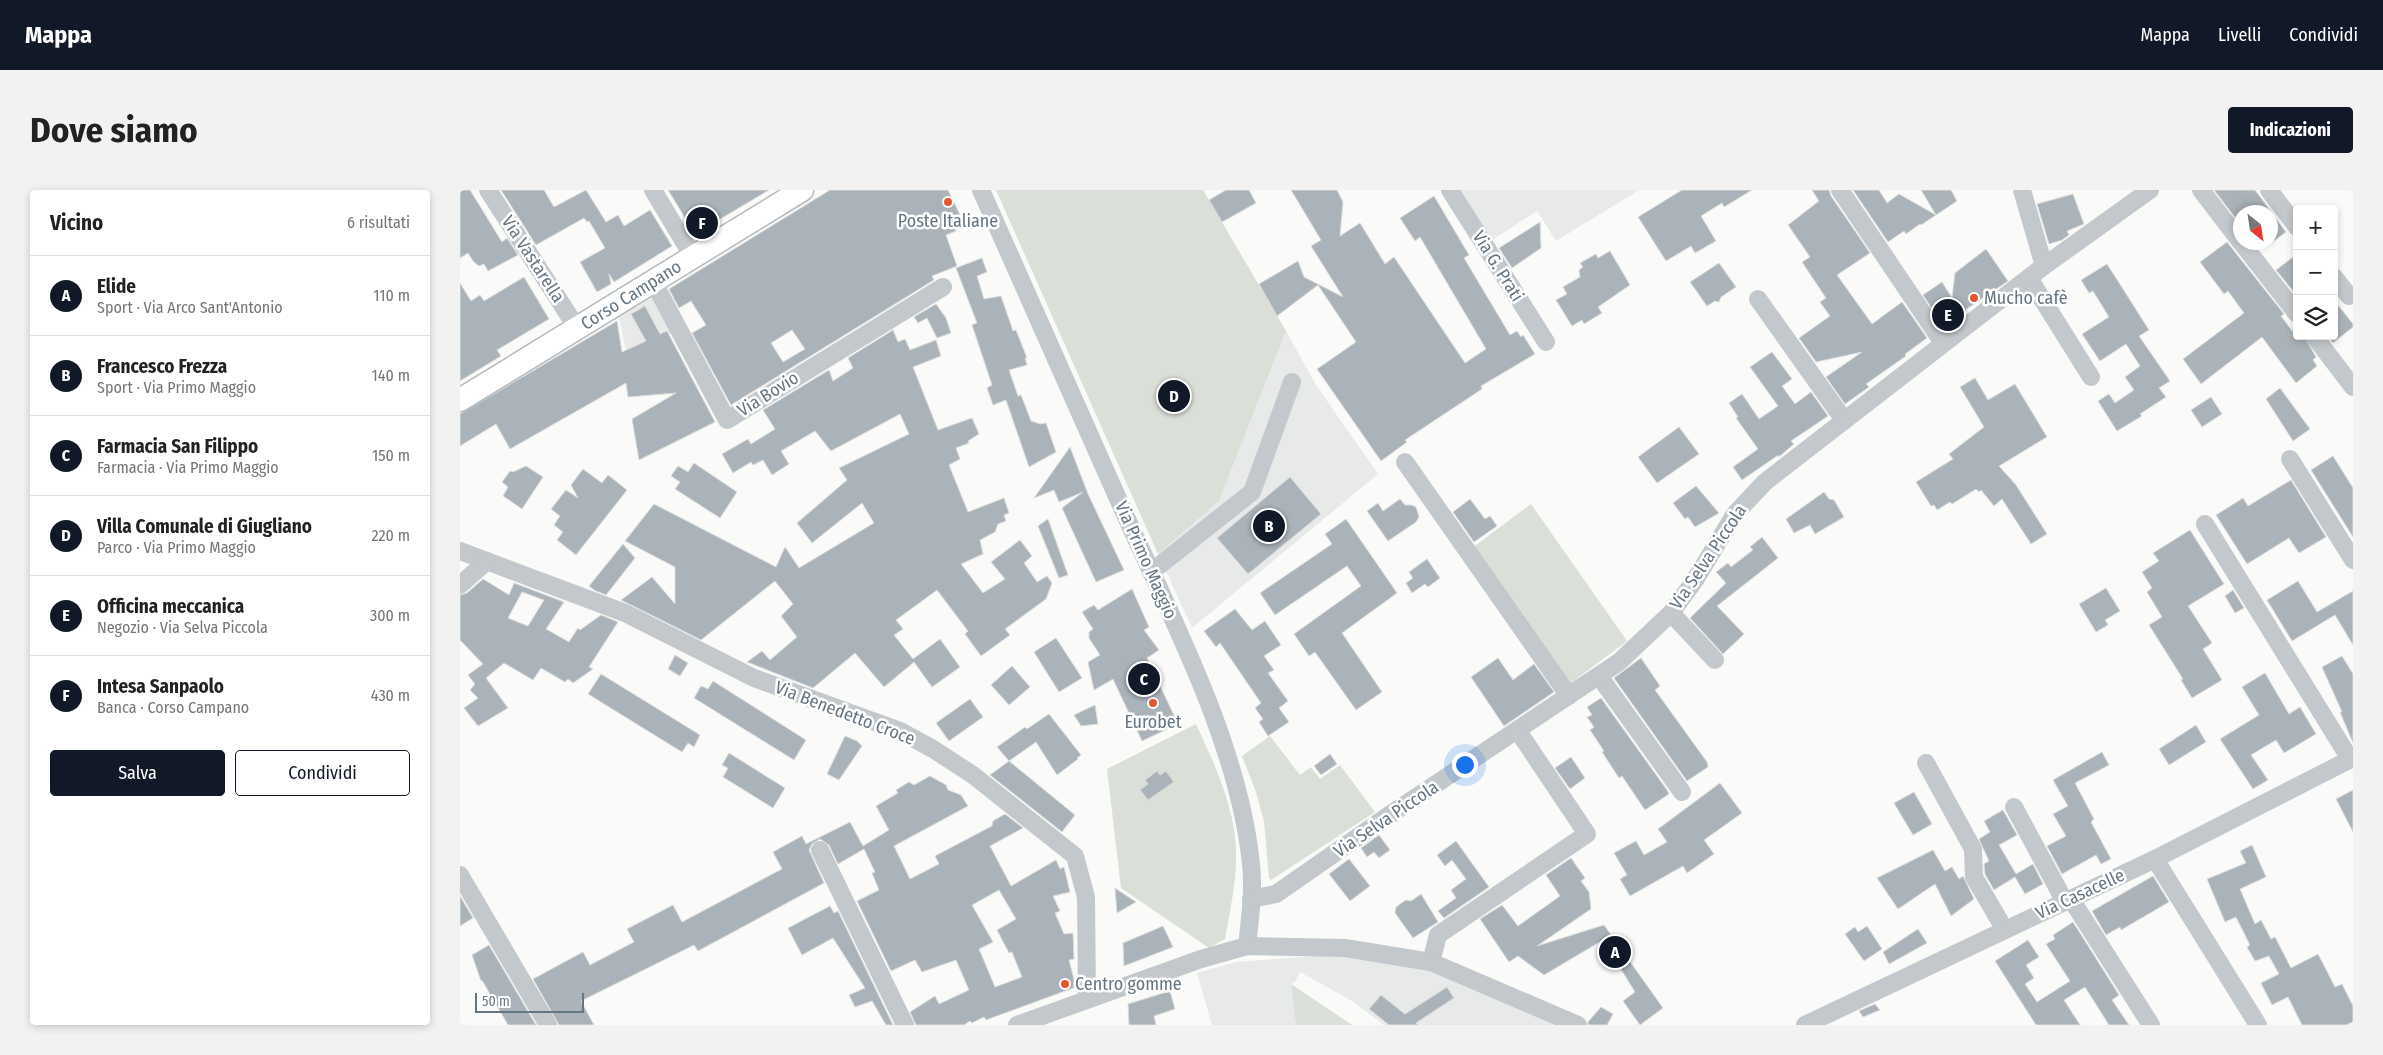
<!DOCTYPE html>
<html lang="it">
<meta charset="utf-8">
<style>
:root{--surface:#fff;--page:#f2f2f2;--text:#222;--muted:#767676;--line:#e0e0e0;--accent:#111827}
body{margin:0;font-family:"Fira Sans Condensed",sans-serif;background:var(--page);color:var(--text)}
.controls{position:absolute;right:15px;top:15px;display:grid;overflow:hidden;border-radius:5px;box-shadow:0 2px 8px #0003}
.controls button{width:45px;height:45px;display:grid;place-items:center;padding:0;border:0;border-bottom:1px solid var(--line);background:var(--surface);color:var(--text);font:25px sans-serif}
.compass{position:absolute;left:1773px;top:15px;width:45px;height:45px;border-radius:50%;background:var(--surface);box-shadow:0 2px 8px #0003;rotate:150deg}
.scale{position:absolute;left:15px;bottom:12px;width:109px;box-sizing:border-box;padding-left:5px;border:2px solid #657683;border-top:0;font-size:14px;line-height:18px;white-space:nowrap;color:#657683;-webkit-text-stroke:4px #fff;paint-order:stroke}
.you{position:absolute;left:1004px;top:574px;width:18px;height:18px;margin:-12px;border:4px solid #fff;border-radius:50%;background:#1a73e8;box-shadow:0 0 0 8px #1a73e833}
.badge{display:grid;place-items:center;width:32px;height:32px;border-radius:50%;background:var(--accent);color:#fff;font-size:16px;font-weight:700}
.pin{position:absolute;translate:-50% -50%;border:2px solid #fff;box-shadow:0 1px 5px #0006}
.list{margin:0;padding:0;list-style:none}
h2{display:flex;justify-content:space-between;align-items:center;height:65px;margin:0;padding:0 20px;font-size:21px}
h2 small{font-size:16px;font-weight:400;color:var(--muted)}
.list li{display:grid;grid-template-columns:32px 1fr auto;gap:15px;align-items:center;box-sizing:border-box;height:80px;padding:0 20px;border-top:1px solid var(--line)}
.list b{display:block;font-size:19px;white-space:nowrap}
.list p{margin:0;font-size:16px;white-space:nowrap;color:var(--muted)}
.list em{font-size:16px;font-style:normal;color:var(--muted)}
.actions{display:flex;gap:10px;padding:15px 20px}
.actions a{flex:1;padding:11px 0;border:1px solid var(--accent);border-radius:5px;text-align:center;font-size:18px;color:var(--accent)}
.actions .main{background:var(--accent);color:#fff}
.icon{flex:none;width:28px;height:28px;fill:none;stroke:currentColor;stroke-width:2;stroke-linecap:round;stroke-linejoin:round}
.map{position:relative;flex:none;width:1893px;height:835px;overflow:hidden;border-radius:5px}
header{display:flex;align-items:center;gap:30px;box-sizing:border-box;height:70px;padding:0 25px;background:var(--accent);color:#fff}
header strong{font-size:24px}
nav{display:flex;gap:28px;margin-inline-start:auto;font-size:18px}
.intro{display:flex;align-items:center;justify-content:space-between;box-sizing:border-box;height:120px;padding:0 30px}
h1{margin:0;font-size:35px}
.button{padding:12px 22px;border-radius:5px;background:var(--accent);color:#fff;font-size:18px;font-weight:700}
main{display:flex;gap:30px;padding:0 30px}
aside{flex:1;background:var(--surface);border-radius:5px;box-shadow:0 2px 8px #0003}
.map>svg:first-child{display:block}
.built{fill:#e8e9e9}
.green{fill:#dadfd7}
.building{fill:#aab3b9;stroke:#dcdcda;fill-rule:evenodd}
.lines{fill:none;stroke-linecap:round;stroke-linejoin:round}
.major-casing{stroke:#b5babe;stroke-width:25}
.minor{stroke:#c3c8cc;stroke-width:18}
.major{stroke:#fff;stroke-width:22}
.poi-dot{fill:#e4572e;stroke:#fff;stroke-width:2}
.labels{text-anchor:middle;stroke-width:5;stroke-linejoin:round;paint-order:stroke}
.poi-label{font-size:18px;fill:#657683;stroke:#fff}
.street-label{font-size:18px;fill:#657683;stroke:#fff}
</style>
<header>
<strong>Mappa</strong>
<nav><a>Mappa</a><a>Livelli</a><a>Condividi</a></nav>
</header>
<div class="intro"><h1>Dove siamo</h1><a class="button">Indicazioni</a></div>
<main>
<aside>
<h2>Vicino<small>6 risultati</small></h2>
<ul class="list">
<li><span class="badge">A</span><div><b>Elide</b><p>Sport · Via Arco Sant'Antonio</p></div><em>110 m</em></li>
<li><span class="badge">B</span><div><b>Francesco Frezza</b><p>Sport · Via Primo Maggio</p></div><em>140 m</em></li>
<li><span class="badge">C</span><div><b>Farmacia San Filippo</b><p>Farmacia · Via Primo Maggio</p></div><em>150 m</em></li>
<li><span class="badge">D</span><div><b>Villa Comunale di Giugliano</b><p>Parco · Via Primo Maggio</p></div><em>220 m</em></li>
<li><span class="badge">E</span><div><b>Officina meccanica</b><p>Negozio · Via Selva Piccola</p></div><em>300 m</em></li>
<li><span class="badge">F</span><div><b>Intesa Sanpaolo</b><p>Banca · Corso Campano</p></div><em>430 m</em></li>
</ul>
<div class="actions"><a class="main">Salva</a><a>Condividi</a></div>
</aside>
<div class="map">
<svg width="1893" height="835" viewBox="0 0 1893 835">
<rect width="100%" height="100%" fill="#fafaf8"/>
<g class="built">
<path d="M1001,0H1179L1096,51L1077,21L1032,50Z"/>
<path d="M192,95L217,141L167,167L157,116Z"/>
<path d="M826,141L856,195L918,284L732,438L698,364L759,311Z"/>
<path d="M867,765L900,768L986,783L1103,835H924L892,811L840,782L835,792L831,794L836,835H752L737,783L776,772Z"/>
</g>
<g class="green">
<path d="M536,0H743L826,141L759,311L698,364Z"/>
<path d="M1071,314L1167,451L1107,496L1012,358Z"/>
<path d="M736,534C754,573 775,617 776,661C777,691 770,720 765,749L749,758L661,698L647,579Z"/>
<path d="M810,546L840,585L851,577L860,589L880,575L915,622L811,690L809,688L804,631L796,602L782,566Z"/>
<path d="M831,794L892,835H836Z"/>
</g>
<g class="building">
<path d="M0,0H10L42,52L47,48L58,65L28,81L24,74L19,76L13,71L8,63L0,68Z"/>
<path d="M41,0H84L94,17L126,0L146,32L158,25L164,36L190,20L212,56L154,92L149,84L151,94L137,102L120,72L145,58L129,31L127,32L124,28L76,55Z"/>
<path d="M208,0H309L235,44Z"/>
<path d="M370,0H488L503,31L494,36L496,41L486,45L497,76L472,86L474,90L271,215L232,143L246,135L231,111L219,118L209,99ZM332,140L345,159L323,172L311,153Z"/>
<path d="M766,0H789L796,13L762,32L749,10Z"/>
<path d="M831,0H877L883,12L880,46L900,33L925,74L934,67L1005,173L1026,159L960,47L955,51L940,28L974,6L1009,65L1004,68L1050,145L1057,141L1061,147L1063,145L1075,164L1021,196L1022,199L945,250L947,252L921,271L857,179L896,152L858,95L817,126L799,94L838,71L844,87L883,107L851,56L861,50Z"/>
<path d="M1222,0H1292L1264,17L1262,13L1241,26L1256,51L1235,63L1231,56L1206,71L1178,27Z"/>
<path d="M1352,0H1369L1371,6L1410,63L1377,85L1412,134L1442,112L1467,148L1445,164L1446,166L1406,194L1409,197L1385,214L1366,187L1402,162L1356,172L1339,148L1370,126L1360,112L1366,108L1342,72L1350,67L1328,35L1359,11Z"/>
<path d="M1393,0H1419L1427,13L1439,4L1476,25L1461,35L1460,34L1446,44L1444,41L1428,52Z"/>
<path d="M1461,0H1491L1497,11L1476,25Z"/>
<path d="M1754,0H1795L1826,42L1810,54V22H1780V34Z"/>
<path d="M1613,4L1624,34L1607,41L1609,45L1602,50L1589,54L1577,14Z"/>
<path d="M1080,32L1081,58L1052,78L1039,58Z"/>
<path d="M1767,52L1824,124L1821,126L1836,146H1844L1856,167L1853,170L1857,176L1836,193L1802,147L1741,194L1723,169L1784,123L1768,101L1764,104L1740,72Z"/>
<path d="M1526,59L1548,91L1483,135L1463,105L1482,92L1492,108L1495,83Z"/>
<path d="M1150,61L1170,95L1138,117L1142,123L1124,134L1122,130L1112,136L1096,110L1107,104L1103,97L1120,87L1119,80L1123,77L1120,73L1136,64L1138,68Z"/>
<path d="M1837,64V100L1834,102L1816,80Z"/>
<path d="M522,68L527,82L517,86L524,109L541,106L553,141L556,140L567,168H565L567,175L549,180L558,206L561,205L571,231L580,234L586,233L596,262L569,277L546,210L533,215L527,198L532,195L512,135L517,133L496,78Z"/>
<path d="M1259,73L1276,97L1261,107L1259,112L1255,111L1247,116L1230,92Z"/>
<path d="M1647,74L1689,140L1679,146L1710,191L1699,198L1706,207L1680,224L1682,226L1657,241L1638,211L1649,204L1655,213L1674,200L1665,187L1680,176L1666,154L1640,171L1622,144L1649,127L1633,101L1629,103L1621,90Z"/>
<path d="M64,87L89,129L37,160L41,166L0,191V93L11,111L20,105L24,111Z"/>
<path d="M1874,110L1893,134V137L1873,153L1868,146H1874Z"/>
<path d="M476,114L486,128L491,143L477,148L467,128L458,133L454,127Z"/>
<path d="M185,116L200,144L207,141L255,232L179,270L172,229L216,203L168,207L166,193L50,259L36,234L0,256V224L157,131L162,162L186,151L171,124Z"/>
<path d="M433,140L438,152L445,149L450,160L476,150L481,166L453,177L478,240L512,228L519,244L508,251L509,253L496,258L500,269L489,275L508,322L544,308L549,323L544,325L546,331L538,334L535,342L520,350L523,364L501,374L523,403L545,389L531,372L560,350L572,366L564,373L577,392L587,386L592,393L586,409L545,439L550,445L521,466L505,444L508,441L477,400L436,430L443,439L434,445L453,469L480,449L500,477L472,497L454,472L424,497L395,463L353,498L287,472L302,461L310,470L337,447L321,426L333,414L315,391L241,450L161,410L192,387L215,414V377L165,351L194,314L316,377L325,357L339,378L414,333L402,313L352,353L337,333L387,290L379,278L449,244L440,224L371,261L355,241L321,261L329,274L312,285L303,270L293,275L291,272L273,283L262,264L288,249L291,254L315,239L303,220L369,180L373,191L393,178L388,168Z"/>
<path d="M1312,162L1332,189L1322,196L1335,214L1351,202L1368,226L1331,251L1334,254L1320,266H1317L1282,290L1273,277L1298,259L1276,228L1278,227L1269,213L1282,204L1299,229L1318,216L1290,177Z"/>
<path d="M1515,188L1528,210L1555,194L1587,247L1539,276L1556,295L1587,344L1571,354L1542,309L1534,316L1521,300L1519,302L1516,299L1492,314L1490,312L1477,320L1474,315L1471,316L1456,292L1493,269L1489,264L1524,237L1500,197Z"/>
<path d="M1820,198L1850,239L1833,251L1806,209Z"/>
<path d="M1751,207L1762,224L1742,237L1731,220Z"/>
<path d="M1219,237L1239,264L1197,293L1178,267Z"/>
<path d="M610,257L628,304L664,380L636,392L602,318L623,302L599,312L594,300L574,308Z"/>
<path d="M1873,266L1893,298V347L1851,280Z"/>
<path d="M234,273L277,302L260,328L215,299L220,292L211,286L218,276L228,282Z"/>
<path d="M66,276L83,287L62,319L43,306L48,297L42,292L50,281L53,282Z"/>
<path d="M123,279L142,293L148,285L167,300L116,365L97,350L103,342L94,335L100,326L91,319L106,300L118,308L111,295Z"/>
<path d="M830,287L861,324L788,384L757,348Z"/>
<path d="M1831,290L1866,347L1839,363L1829,348L1787,374L1756,325L1783,308L1788,316Z"/>
<path d="M1236,296L1259,323L1235,337L1228,327L1225,329L1213,313Z"/>
<path d="M1364,302L1369,309L1374,310L1384,327L1355,344L1350,335L1334,343L1326,329Z"/>
<path d="M940,309L945,315H951L956,317L959,327L956,332L928,351L907,321L918,313L923,321Z"/>
<path d="M1010,309L1025,329L1030,326L1037,336L1014,352L993,322Z"/>
<path d="M588,329L608,385L599,388L578,336Z"/>
<path d="M886,329L937,403L882,443L922,502L896,520L855,462L849,466L834,444L901,396L887,376L815,425L800,403L872,354L865,344Z"/>
<path d="M1730,340L1764,394L1728,416L1752,453L1743,459L1762,490L1732,508L1721,490L1723,489L1689,435L1702,427L1687,402L1692,398L1682,382L1699,371L1693,363Z"/>
<path d="M1302,347L1318,368L1257,416L1284,444L1263,464L1230,428L1266,393L1256,382L1268,373L1271,377L1293,360L1290,357Z"/>
<path d="M163,354L175,368L146,405L134,400L129,396Z"/>
<path d="M967,369L980,388L968,397L965,394L952,403L946,393L953,388L949,382Z"/>
<path d="M23,389L49,405L54,393L104,412L86,439L109,452L118,438L120,440L141,425L158,432L129,477L133,479L113,493L108,489L105,492L81,478L73,490L44,473L26,488L48,518L18,536L4,518L18,508L10,500L15,494L8,485L23,474L0,450V405L7,403ZM62,402L84,410L68,436L48,428Z"/>
<path d="M1838,391L1857,422L1893,401V455L1875,425L1832,451L1807,410Z"/>
<path d="M1646,398L1660,421L1645,430L1648,435L1636,442L1619,414Z"/>
<path d="M672,399L689,437L684,440L699,460L687,468L718,534L682,551L653,489L634,500L628,472L640,465L629,448V442L633,439L622,422L634,415L638,420Z"/>
<path d="M1773,400L1784,418L1775,423L1765,406Z"/>
<path d="M775,419L792,440L805,431L821,455L804,466L814,480L808,483L828,511L819,518L829,532L808,546L799,532L803,529L795,518L801,513L760,453L756,457L744,441Z"/>
<path d="M596,448L622,488L599,502L574,462Z"/>
<path d="M215,465L228,473L220,486L208,479Z"/>
<path d="M1882,466L1893,484V553L1880,522H1882L1862,477Z"/>
<path d="M1038,468L1053,490L1074,474L1094,502L1044,536L1011,487Z"/>
<path d="M1181,468L1200,496L1195,500L1247,572L1248,577L1227,591L1154,488Z"/>
<path d="M552,476L570,497L549,515L531,495Z"/>
<path d="M1805,483L1829,524L1840,517L1856,544L1824,563L1816,550L1791,565L1808,590L1793,599L1760,549L1799,525L1782,497Z"/>
<path d="M141,484L240,545L234,557L228,553L222,562L128,504Z"/>
<path d="M253,491L346,550L334,570L234,508L241,496L248,499Z"/>
<path d="M1141,508L1207,600L1209,604L1185,620L1162,586L1159,588L1142,562L1144,561L1130,540L1134,537L1127,527L1132,525L1127,517Z"/>
<path d="M510,509L523,527L489,551L476,533Z"/>
<path d="M635,515L638,534L621,536L614,525Z"/>
<path d="M589,524L621,565L617,568L618,569L597,585L576,552L549,571L537,557L565,537L567,539Z"/>
<path d="M1736,535L1746,552L1709,575L1699,559Z"/>
<path d="M385,546L397,551L402,556L379,590L367,584Z"/>
<path d="M1642,562L1649,575L1615,593L1634,629L1631,632L1651,669L1641,674L1636,665L1602,684L1587,656L1606,646L1593,624L1608,616L1593,590Z"/>
<path d="M269,563L325,598L313,618L263,587L268,578L262,575Z"/>
<path d="M870,564L877,574L861,585L854,576Z"/>
<path d="M1111,567L1125,588L1110,599L1095,578Z"/>
<path d="M549,571L615,625L602,642L530,585Z"/>
<path d="M697,581L700,585L706,581L714,592L688,610L680,600L688,594L685,590Z"/>
<path d="M470,586L486,595L488,600L501,605L508,616L434,656L450,689L479,674L475,666L532,636L533,631L545,624L563,638L530,656L551,696L596,670L600,679L604,677L610,702L593,706L600,721L595,723L604,744L613,743L614,769L609,770L616,797L526,830L524,827L512,833L510,831L504,835H456L450,822L475,806L479,814L509,800L496,770L462,782L455,770L431,781L397,711L419,700L412,683L415,682L404,659L378,674L369,655L360,649L352,654L349,660L364,693L238,761L234,755L121,811L134,835H99L73,789L123,762L130,775L174,752L167,739L213,715L222,732L322,679L313,662L342,646L346,654L390,632L403,656L429,640L416,616L438,603L436,600L449,592L454,595ZM539,700L556,729L537,740L549,763L552,762L562,787L535,797L519,759L533,752L512,715Z"/>
<path d="M1260,593L1282,623L1244,650L1254,664L1227,683L1223,676L1170,706L1160,689L1167,685L1154,663L1176,651L1184,665L1207,652L1198,639Z"/>
<path d="M1893,600V642L1876,609Z"/>
<path d="M1454,602L1472,634L1453,645L1434,613Z"/>
<path d="M1543,620L1557,645L1539,655L1556,684L1573,674L1583,694L1565,704L1555,687L1534,700L1525,684L1524,674L1529,671L1519,649L1530,642L1524,631Z"/>
<path d="M919,645L930,660L919,668L914,662L907,667L901,658Z"/>
<path d="M996,651L1029,697L984,728L978,721L996,708L991,700L1006,689L992,670L985,676L977,665Z"/>
<path d="M1792,655L1806,687L1780,699L1795,734L1801,730L1811,749L1815,747L1831,778L1858,764L1875,797L1882,794L1893,816V832L1886,835H1842L1828,807L1812,815L1801,793L1819,784L1809,766L1795,771L1787,757L1790,755L1776,727L1765,732L1747,689L1786,673L1780,661Z"/>
<path d="M1473,660L1485,681L1492,677L1499,689L1503,686L1514,709L1491,726L1475,694L1438,719L1417,688Z"/>
<path d="M1111,668L1125,688L1121,691L1129,702L1131,719L1077,756L1144,735L1203,818L1180,835L1163,811L1175,802L1143,750L1084,785L1058,766L1049,772L1020,729L1042,715L1058,736L1100,706L1086,685Z"/>
<path d="M889,669L910,696L890,711L869,684Z"/>
<path d="M1693,686L1709,712L1661,740L1660,737L1646,745L1632,721Z"/>
<path d="M655,698L676,712L657,723Z"/>
<path d="M961,704L978,732L953,748L935,723L936,717L946,710L951,711Z"/>
<path d="M0,706L13,728L0,736Z"/>
<path d="M370,716L374,723L378,721L433,835H426L412,811L395,817L389,805L405,798L373,748L342,765L328,738Z"/>
<path d="M1613,732L1659,805L1652,810L1669,835H1649L1625,797L1604,810L1620,835H1576L1535,771L1568,750L1579,767L1566,775L1574,788L1565,794L1577,812L1610,791L1586,754L1595,749L1593,745Z"/>
<path d="M703,736L713,757L664,776L663,753Z"/>
<path d="M1407,736L1422,759L1404,771L1385,744L1395,737L1398,742Z"/>
<path d="M1458,739L1467,753L1429,774L1423,762Z"/>
<path d="M29,755L76,835H48L22,790L21,791L12,765Z"/>
<path d="M987,797L994,808L956,833L958,835H929L909,819L921,805L945,824Z"/>
<path d="M710,801L715,819L694,826L696,835H669L668,814Z"/>
<path d="M1415,814L1420,820L1403,827L1399,821Z"/>
<path d="M1141,817L1153,824L1147,835H1128V832Z"/>
</g>
<g class="lines">
<defs>
<path id="major" d="M0,210L342,0"/>
</defs>
<use href="#major" class="major-casing"/>
<g class="minor">
<path d="M28,0L117,138"/>
<path d="M193,0L233,67"/>
<path d="M521,0C568,107 616,213 663,320C712,429 779,555 791,674C794,701 790,729 787,756"/>
<path d="M990,0L1086,152"/>
<path d="M1380,0L1483,153"/>
<path d="M1562,0L1584,76"/>
<path d="M1741,0L1780,51"/>
<path d="M1809,0L1837,37"/>
<path d="M1781,52L1837,124"/>
<path d="M1874,87L1889,106"/>
<path d="M1569,88L1631,187"/>
<path d="M193,91L267,230L483,97"/>
<path d="M1298,109L1384,230"/>
<path d="M1854,146L1893,197"/>
<path d="M1830,269L1893,370"/>
<path d="M945,272L1109,506"/>
<path d="M1745,334L1890,569"/>
<path d="M0,361L165,423L294,488L440,541L473,559L513,585L615,666L626,707L627,809"/>
<path d="M691,382L792,302L832,192"/>
<path d="M0,395L27,371"/>
<path d="M1211,423L1255,470"/>
<path d="M1139,486L1222,602"/>
<path d="M1466,573L1513,659L1514,687L1545,740"/>
<path d="M1554,617L1605,712"/>
<path d="M360,660L445,835"/>
<path d="M1695,669L1798,835"/>
<path d="M0,685L88,835"/>
<path d="M791,709L816,704L925,628L1159,472L1211,423L1235,390L1275,324L1305,292L1584,76L1690,0"/>
<path d="M1611,709L1691,835"/>
<path d="M971,772L978,745L1127,644L1058,541"/>
<path d="M557,835L741,769L787,756L885,758L971,772L1118,835"/>
<path d="M1345,835L1695,669L1893,568"/>
</g>
<use href="#major" class="major"/>
</g>
<g class="poi-dot">
<circle cx="488" cy="12" r="5"/>
<circle cx="1514" cy="108" r="5"/>
<circle cx="693" cy="513" r="5"/>
<circle cx="605" cy="794" r="5"/>
</g>
<g class="labels">
<g class="poi-label">
<text x="488" y="37">Poste Italiane</text>
<text x="1524" y="114" text-anchor="start">Mucho cafè</text>
<text x="693" y="538">Eurobet</text>
<text x="615" y="800" text-anchor="start">Centro gomme</text>
</g>
<g class="street-label">
<text transform="translate(73 69) rotate(57)" y="6">Via Vastarella</text>
<text transform="translate(1038 76) rotate(58)" y="6">Via G. Prati</text>
<text transform="translate(171 105) rotate(-32)" y="6">Corso Campano</text>
<text transform="translate(308 204) rotate(-32)" y="6">Via Bovio</text>
<text transform="translate(1248 367) rotate(-56)" y="6">Via Selva Piccola</text>
<text transform="translate(686 370) rotate(66)" y="6">Via Primo Maggio</text>
<text transform="translate(385 523) rotate(21)" y="6">Via Benedetto Croce</text>
<text transform="translate(926 629) rotate(-34)" y="6">Via Selva Piccola</text>
<text transform="translate(1620 704) rotate(-25)" y="6">Via Casacelle</text>
</g>
</g>
</svg>
<div class="controls">
<button>+</button>
<button>−</button>
<button><svg class="icon" aria-label="layers" viewBox="0 0 24 24"><path d="M12 4l9 5-9 5-9-5zM3 14l9 5 9-5"/></svg></button>
</div>
<svg class="compass" viewBox="-18 -18 36 36"><path d="M0-13l5 13h-10z" fill="#e53935"/><path d="M0 13l5-13h-10z" fill="#767676"/></svg>
<div class="scale">50 m</div>
<div class="you"></div>
<div class="pin badge" style="left:1155px;top:762px">A</div>
<div class="pin badge" style="left:809px;top:336px">B</div>
<div class="pin badge" style="left:684px;top:489px">C</div>
<div class="pin badge" style="left:714px;top:206px">D</div>
<div class="pin badge" style="left:1488px;top:125px">E</div>
<div class="pin badge" style="left:242px;top:33px">F</div>
</div>
</main>
